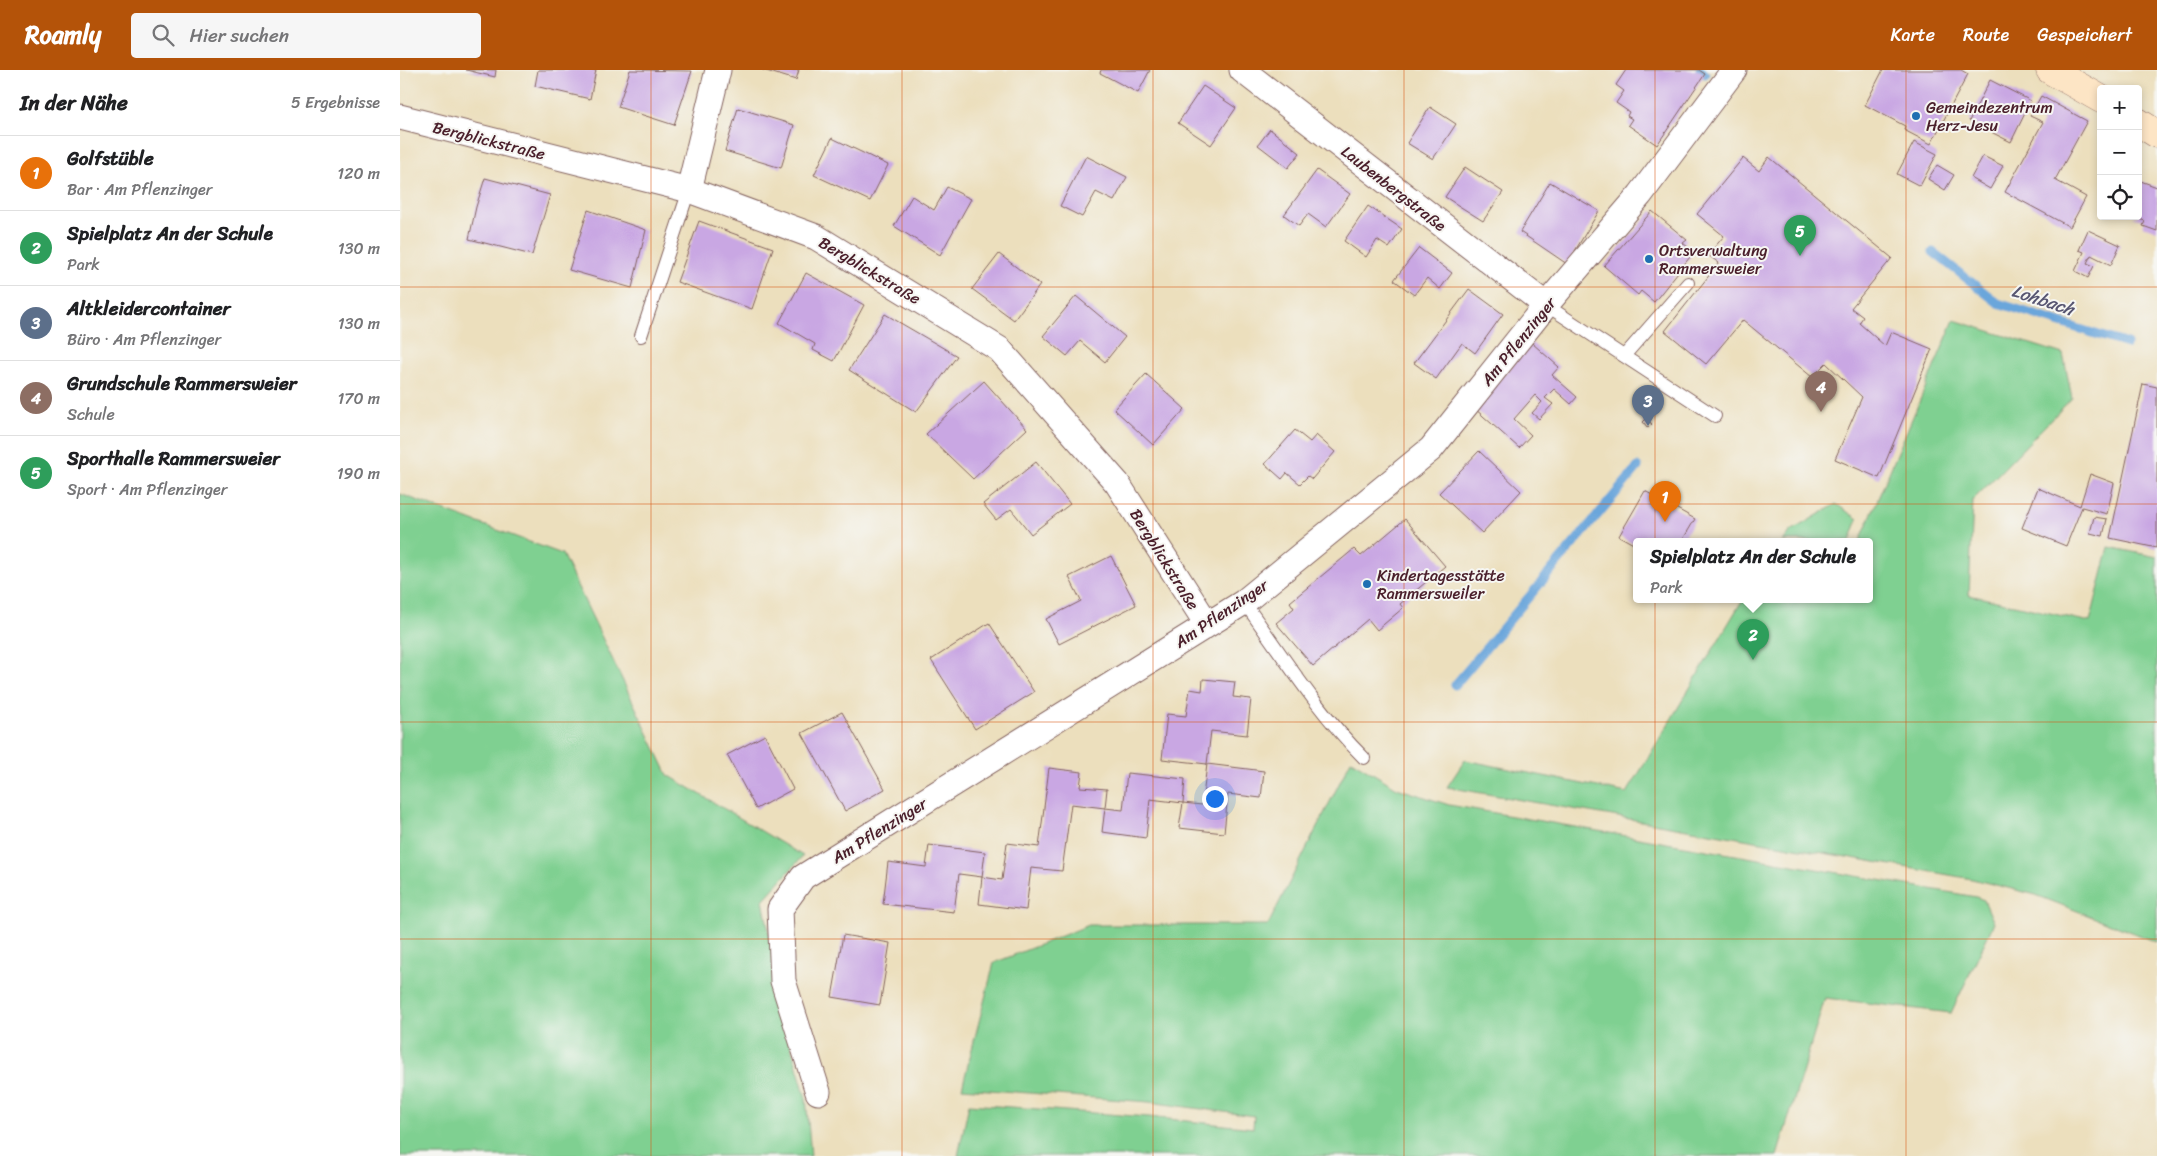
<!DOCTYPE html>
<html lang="de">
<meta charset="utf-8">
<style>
:root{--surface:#fff;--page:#f6f6f6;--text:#202124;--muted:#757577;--line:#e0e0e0;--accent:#b45309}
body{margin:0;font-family:Sriracha,sans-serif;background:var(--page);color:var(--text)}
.controls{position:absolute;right:15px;top:15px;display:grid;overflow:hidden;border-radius:5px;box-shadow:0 2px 8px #0003}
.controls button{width:45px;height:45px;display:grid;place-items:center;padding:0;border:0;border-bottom:1px solid var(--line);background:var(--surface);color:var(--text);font:25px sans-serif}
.you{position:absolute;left:814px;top:728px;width:18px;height:18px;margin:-12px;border:4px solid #fff;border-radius:50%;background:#1a73e8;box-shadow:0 0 0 8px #1a73e833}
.badge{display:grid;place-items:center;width:32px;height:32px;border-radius:50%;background:var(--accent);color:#fff;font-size:16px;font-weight:700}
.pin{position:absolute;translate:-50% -41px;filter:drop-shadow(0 1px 2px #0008)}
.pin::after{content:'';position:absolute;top:26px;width:18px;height:15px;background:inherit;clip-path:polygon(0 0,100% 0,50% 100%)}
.popup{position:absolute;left:1233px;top:468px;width:240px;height:65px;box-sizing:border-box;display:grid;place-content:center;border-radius:5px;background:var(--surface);filter:drop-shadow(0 1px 4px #0005);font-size:16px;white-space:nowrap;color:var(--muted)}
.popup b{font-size:19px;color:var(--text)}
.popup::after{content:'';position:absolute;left:50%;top:100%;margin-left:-10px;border:10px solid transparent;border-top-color:var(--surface)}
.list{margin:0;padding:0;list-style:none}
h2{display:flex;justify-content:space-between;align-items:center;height:65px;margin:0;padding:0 20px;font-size:21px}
h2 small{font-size:16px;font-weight:400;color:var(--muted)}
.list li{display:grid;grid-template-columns:32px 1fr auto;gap:15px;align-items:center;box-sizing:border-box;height:75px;padding:0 20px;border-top:1px solid var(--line)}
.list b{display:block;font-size:19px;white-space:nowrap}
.list p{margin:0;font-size:16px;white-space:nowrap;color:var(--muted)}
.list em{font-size:16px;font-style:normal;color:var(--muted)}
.icon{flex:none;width:28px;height:28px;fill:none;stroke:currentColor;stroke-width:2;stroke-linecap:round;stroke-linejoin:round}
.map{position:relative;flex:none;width:1757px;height:1086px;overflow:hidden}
header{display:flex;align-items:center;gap:30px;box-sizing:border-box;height:70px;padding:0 25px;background:var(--accent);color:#fff}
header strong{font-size:24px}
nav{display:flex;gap:28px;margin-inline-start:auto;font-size:18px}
.search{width:350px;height:45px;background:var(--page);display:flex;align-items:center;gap:12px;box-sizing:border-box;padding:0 18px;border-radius:5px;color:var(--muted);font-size:19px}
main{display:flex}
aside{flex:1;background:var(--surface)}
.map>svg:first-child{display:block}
.green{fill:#7fd091;stroke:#64785e}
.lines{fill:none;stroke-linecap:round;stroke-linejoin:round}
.stream{stroke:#6aa6db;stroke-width:9}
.building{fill:#c9a7e3}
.lane-casing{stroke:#83625e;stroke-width:14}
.street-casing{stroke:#83625e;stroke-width:27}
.secondary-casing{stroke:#83625e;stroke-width:29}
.lane{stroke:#fff;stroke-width:12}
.street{stroke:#fff;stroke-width:25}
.secondary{stroke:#fde5c5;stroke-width:28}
.grid{fill:none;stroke:#d8530f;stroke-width:1;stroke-opacity:0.55}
.poi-dot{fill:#1f6fb2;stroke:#f6f6f2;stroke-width:2}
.labels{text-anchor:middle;stroke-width:4;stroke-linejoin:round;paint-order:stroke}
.poi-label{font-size:16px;fill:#4a1f2b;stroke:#f6f6f2;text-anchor:start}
.street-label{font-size:16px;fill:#4a1f2b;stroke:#f6f6f2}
.water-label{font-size:18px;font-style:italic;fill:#575571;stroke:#f6f6f2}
</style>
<header>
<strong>Roamly</strong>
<div class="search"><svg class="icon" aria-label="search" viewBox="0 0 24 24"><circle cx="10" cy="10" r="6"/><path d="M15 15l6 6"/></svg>Hier suchen</div>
<nav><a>Karte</a><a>Route</a><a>Gespeichert</a></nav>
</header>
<main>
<aside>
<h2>In der Nähe<small>5 Ergebnisse</small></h2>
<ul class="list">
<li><span class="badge" style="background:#e8710a">1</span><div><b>Golfstüble</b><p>Bar · Am Pflenzinger</p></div><em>120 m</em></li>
<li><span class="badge" style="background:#2e9e5b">2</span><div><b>Spielplatz An der Schule</b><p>Park</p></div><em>130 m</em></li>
<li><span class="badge" style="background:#5c6f8a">3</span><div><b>Altkleidercontainer</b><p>Büro · Am Pflenzinger</p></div><em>130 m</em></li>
<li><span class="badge" style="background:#8d6e63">4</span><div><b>Grundschule Rammersweier</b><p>Schule</p></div><em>170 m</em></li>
<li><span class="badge" style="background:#2e9e5b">5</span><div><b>Sporthalle Rammersweier</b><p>Sport · Am Pflenzinger</p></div><em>190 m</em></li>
</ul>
</aside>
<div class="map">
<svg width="1757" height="1086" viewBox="0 0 1757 1086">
<rect width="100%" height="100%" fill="#f6f6f2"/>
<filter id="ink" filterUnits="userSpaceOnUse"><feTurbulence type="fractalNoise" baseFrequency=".02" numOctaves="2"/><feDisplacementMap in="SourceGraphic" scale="10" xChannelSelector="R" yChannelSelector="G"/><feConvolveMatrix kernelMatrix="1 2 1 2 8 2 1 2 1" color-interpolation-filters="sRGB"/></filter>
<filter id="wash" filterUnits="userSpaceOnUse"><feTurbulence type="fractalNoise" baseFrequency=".0096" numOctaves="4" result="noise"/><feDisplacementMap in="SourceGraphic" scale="20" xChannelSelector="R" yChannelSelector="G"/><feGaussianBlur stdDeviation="1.12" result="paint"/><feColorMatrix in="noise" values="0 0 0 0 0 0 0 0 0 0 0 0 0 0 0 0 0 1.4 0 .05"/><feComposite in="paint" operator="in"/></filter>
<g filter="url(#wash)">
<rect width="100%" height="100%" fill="#ecdfbd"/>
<g class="green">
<path d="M1554,250L1663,284L1672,328L1573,430L1569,525L1690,552L1709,477L1757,487V872L1636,825L1572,809L1047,717L1065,690L1227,723L1343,529H1469V471H1460Z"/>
<path d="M0,424L162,484L268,705L403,786L363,830L388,966L406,1028L411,1086H0Z"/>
<path d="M1436,434L1458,449L1450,471H1383L1391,461Z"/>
<path d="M951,690L997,718L1049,735L1576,827L1584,830L1594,853L1551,943L1425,928L1377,1086H558L569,1034L749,1047L853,1058L854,1046L749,1032L562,1018L594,893L689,855H868Z"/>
</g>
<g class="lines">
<g class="stream">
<path d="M1300,0L1305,4"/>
<path d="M1533,182L1598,233L1727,274"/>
<path d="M1055,615L1238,397"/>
</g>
</g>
<g id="blocks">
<g class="building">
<path d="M66,0H96L95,7Z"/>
<path d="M138,0H196L190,29L135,16Z"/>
<path d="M230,0L292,1L274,55L218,37Z"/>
<path d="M363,0H399L396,10Z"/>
<path d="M701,0H750L738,23L700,3Z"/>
<path d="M1226,0H1299L1305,4L1257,75L1228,55L1232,49L1227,46L1229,42L1216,33L1224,21L1216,15Z"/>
<path d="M1483,0H1561L1568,4L1531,74L1504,60L1505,56L1465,35Z"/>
<path d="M1590,10L1631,31L1611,72L1569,51Z"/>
<path d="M803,16L836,38L811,75L778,53Z"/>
<path d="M1641,26L1687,51L1655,110L1686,127L1670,157L1605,122L1643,52L1630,46Z"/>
<path d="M1030,37L1056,54L1033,89L1007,73Z"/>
<path d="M338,38L394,55L381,98L325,81Z"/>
<path d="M870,59L900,83L888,98L858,75Z"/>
<path d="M432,68L488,95L470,131L414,105Z"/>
<path d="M1514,72L1537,84L1520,116L1497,104Z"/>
<path d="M686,86L727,107L714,131L696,122L682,147L660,136Z"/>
<path d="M1583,86L1603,96L1590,119L1571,108Z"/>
<path d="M1369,87L1492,188L1451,238L1463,247L1459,253L1485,276L1491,262L1532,279L1479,408L1435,389L1462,327L1426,293L1412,307L1343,250L1306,294L1265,261L1319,193L1308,185L1324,166L1297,144L1343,88L1359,101Z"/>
<path d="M1537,95L1554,105L1545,120L1528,109Z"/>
<path d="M1065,97L1103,122L1083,151L1045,127Z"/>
<path d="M917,100L950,124L926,157L908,144L899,156L884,145Z"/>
<path d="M85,108L150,125L132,185L69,169L76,137Z"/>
<path d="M1738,110L1757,117V161L1743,156L1745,151L1733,147L1738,146Z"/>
<path d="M1150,112L1199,141L1167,194L1120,162Z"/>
<path d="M547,117L571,129L540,185L494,156L512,126L534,140Z"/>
<path d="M968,136L1002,159L989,178L977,170L966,187L944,171Z"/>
<path d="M188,140L246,160L232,218L169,200Z"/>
<path d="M1252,141L1287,170L1283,173L1294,182L1254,232L1241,221L1238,225L1204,196Z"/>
<path d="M299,151L373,178L352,239L277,212Z"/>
<path d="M1688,160L1720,175L1711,195L1691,185L1687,193L1694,196L1688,208L1675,201L1684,182L1679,180Z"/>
<path d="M1019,178L1052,203L1040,219L1027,208L1014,225L994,210Z"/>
<path d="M599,184L640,215L614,250L572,219Z"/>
<path d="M406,203L464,235L434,291L413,280L415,274L379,253Z"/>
<path d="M1069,219L1103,244L1075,283L1062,273L1036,309L1014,293Z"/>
<path d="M676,226L725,267L705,292L680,271L667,286L643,266Z"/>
<path d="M485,244L557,286L516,342L449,300Z"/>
<path d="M1132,273L1159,297L1152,305L1177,327L1171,334L1154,319L1145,328L1153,334L1139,349L1132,343L1142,332L1135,325L1114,349L1131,365L1119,378L1074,338Z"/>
<path d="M746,304L785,339L753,375L714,339Z"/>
<path d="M584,311L627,359L573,409L526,364Z"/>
<path d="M1743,314L1757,317V478L1710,468Z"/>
<path d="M1246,349L1252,354L1248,358L1243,352Z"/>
<path d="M895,360L910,372L916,365L935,382L912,409L908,406L900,414L887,403L882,409L865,394Z"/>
<path d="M1079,381L1121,421L1082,463L1039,423Z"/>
<path d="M636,392L670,434L631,464L611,439L596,450L583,434Z"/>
<path d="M1690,404L1714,413L1707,444L1682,437L1666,476L1622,458L1638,418L1680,436Z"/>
<path d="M1245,421L1295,449L1282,471H1237V476L1219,466Z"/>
<path d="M1694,447L1707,449L1703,466L1690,463Z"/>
<path d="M1005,449L1045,496L1000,534L1003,538L977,560L968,549L913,596L876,553L894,538L890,532L954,479L961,486Z"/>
<path d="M711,486L736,535L659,574L646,549L681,531L669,507Z"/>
<path d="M589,553L634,622L575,659L531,590Z"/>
<path d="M803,609L835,612L833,627L851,629L847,665L811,661L807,694L762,689L767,644L786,646L790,619L802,621Z"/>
<path d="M442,642L485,719L445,741L402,663Z"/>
<path d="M365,665L393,719L356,739L327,685Z"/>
<path d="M807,694L864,701L861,728L828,724L824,763L779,758L783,733L802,735Z"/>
<path d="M649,698L682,702L680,717L707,719L705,738L671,734L662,801L631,798L626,840L579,834L582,807L602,810L607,773L639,777Z"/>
<path d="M727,703L785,709L783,733L750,729L746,768L702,762L705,738L723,740Z"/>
<path d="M529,775L585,782L582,807L559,804L554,842L483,834L488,792L526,797Z"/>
<path d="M443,865L490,873L480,935L432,927Z"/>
</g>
</g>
</g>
<g filter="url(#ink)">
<use href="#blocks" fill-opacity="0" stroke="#83625e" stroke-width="1"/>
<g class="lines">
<defs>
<g id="lane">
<path d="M1146,235L1315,346"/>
<path d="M241,266L289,120"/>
<path d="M1224,286L1288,213"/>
<path d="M844,532C882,585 918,642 964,688"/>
</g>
<g id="street">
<path d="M842,0L1146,235"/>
<path d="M0,47L289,120L416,167L599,279L717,413L807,554"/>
<path d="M289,120L318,0"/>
<path d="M418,1022L383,911L380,839L403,807L844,532L1031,379L1146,235L1240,125L1334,0"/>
</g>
<g id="secondary">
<path d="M1650,0L1701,29"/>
<path d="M1738,52L1757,64"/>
</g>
</defs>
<use href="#lane" class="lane-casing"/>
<use href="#street" class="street-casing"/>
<use href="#secondary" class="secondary-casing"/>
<use href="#lane" class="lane"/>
<use href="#street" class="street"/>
<use href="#secondary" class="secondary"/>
</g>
</g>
<path class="grid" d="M251,0V1086M502,0V1086M753,0V1086M1004,0V1086M1255,0V1086M1506,0V1086M0,217H1757M0,434H1757M0,652H1757M0,869H1757"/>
<g class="poi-dot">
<circle cx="1516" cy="46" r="5"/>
<circle cx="1249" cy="189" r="5"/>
<circle cx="967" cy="514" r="5"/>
</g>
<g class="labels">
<g class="poi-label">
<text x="1526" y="43">Gemeindezentrum<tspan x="1526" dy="18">Herz-Jesu</tspan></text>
<text x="1259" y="186">Ortsverwaltung<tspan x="1259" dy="18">Rammersweier</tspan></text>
<text x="977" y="511">Kindertagesstätte<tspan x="977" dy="18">Rammersweiler</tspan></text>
</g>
<g class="street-label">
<text transform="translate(89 70) rotate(14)" y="6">Bergblickstraße</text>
<text transform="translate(994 118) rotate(38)" y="6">Laubenbergstraße</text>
<text transform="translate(470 200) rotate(31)" y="6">Bergblickstraße</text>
<text transform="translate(1118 271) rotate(-51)" y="6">Am Pflenzinger</text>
<text transform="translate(765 489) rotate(58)" y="6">Bergblickstraße</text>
<text transform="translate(821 543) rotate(-34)" y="6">Am Pflenzinger</text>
<text transform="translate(479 760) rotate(-32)" y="6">Am Pflenzinger</text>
</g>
<g class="water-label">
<text transform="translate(1643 230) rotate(18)" y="6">Lohbach</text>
</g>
</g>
</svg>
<div class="controls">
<button>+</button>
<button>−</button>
<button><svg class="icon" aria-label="locate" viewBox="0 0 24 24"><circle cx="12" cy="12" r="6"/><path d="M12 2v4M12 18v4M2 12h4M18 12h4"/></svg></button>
</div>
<div class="you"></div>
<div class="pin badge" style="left:1265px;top:452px;background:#e8710a">1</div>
<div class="pin badge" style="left:1353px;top:590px;background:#2e9e5b">2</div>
<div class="popup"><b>Spielplatz An der Schule</b>Park</div>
<div class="pin badge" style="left:1248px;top:356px;background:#5c6f8a">3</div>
<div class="pin badge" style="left:1421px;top:342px;background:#8d6e63">4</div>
<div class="pin badge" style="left:1400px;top:186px;background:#2e9e5b">5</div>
</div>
</main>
